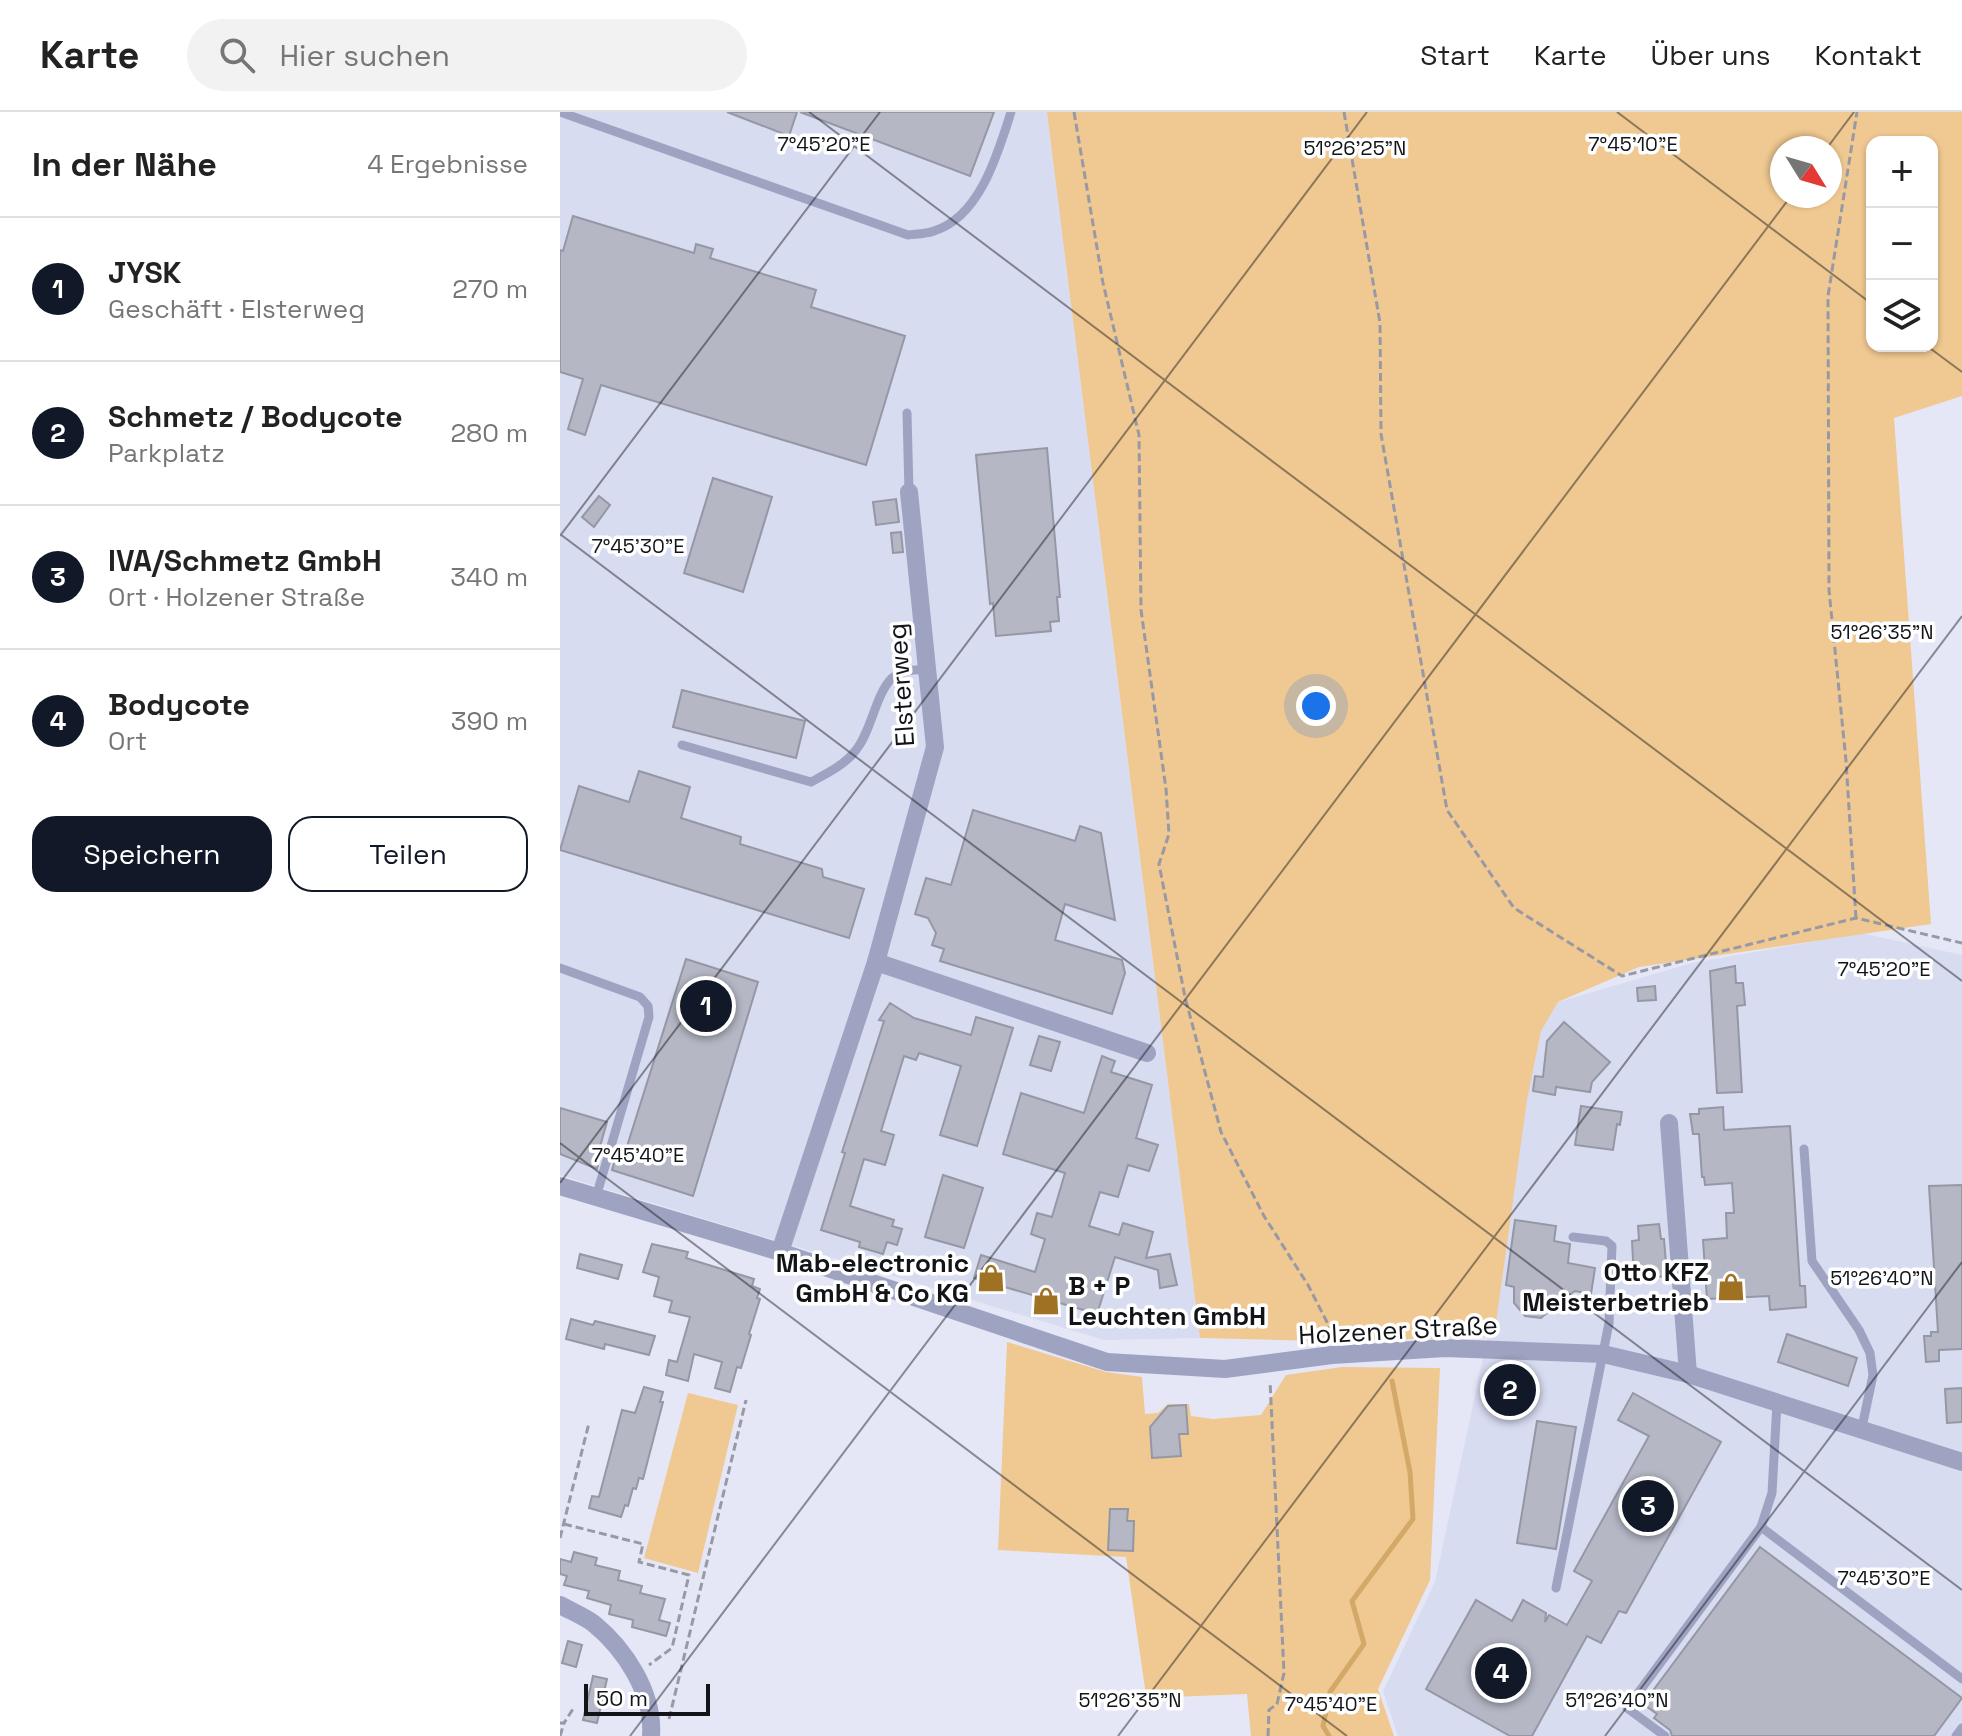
<!DOCTYPE html>
<html lang="de">
<meta charset="utf-8">
<style>
:root{--surface:#fff;--page:#f2f2f2;--text:#222;--muted:#767676;--line:#e0e0e0;--accent:#111827}
body{margin:0;font-family:"Space Grotesk",sans-serif;background:var(--page);color:var(--text)}
.controls{position:absolute;right:24px;top:24px;display:grid;overflow:hidden;border-radius:16px;box-shadow:0 2px 6px #0004}
.controls button{width:72px;height:72px;display:grid;place-items:center;padding:0;border:0;border-bottom:2px solid var(--line);background:var(--surface);color:var(--text);font:40px sans-serif}
.compass{position:absolute;left:1210px;top:24px;width:72px;height:72px;border-radius:50%;background:var(--surface);box-shadow:0 2px 6px #0004;rotate:127deg}
.scale{position:absolute;left:24px;bottom:20px;width:126px;box-sizing:border-box;padding-left:8px;border:4px solid #131418;border-top:0;font-size:22px;line-height:28px;white-space:nowrap;color:#131418;-webkit-text-stroke:6px #fff;paint-order:stroke}
.you{position:absolute;left:756px;top:594px;width:28px;height:28px;margin:-20px;border:6px solid #fff;border-radius:50%;background:#1a73e8;box-shadow:0 0 0 12px #1a73e833}
.badge{display:grid;place-items:center;width:52px;height:52px;border-radius:50%;background:var(--accent);color:#fff;font-size:26px;font-weight:700}
.pin{position:absolute;translate:-50% -50%;border:4px solid #fff;box-shadow:0 2px 8px #0006}
.list{margin:0;padding:0;list-style:none}
h2{display:flex;justify-content:space-between;align-items:center;height:104px;margin:0;padding:0 32px;font-size:34px}
h2 small{font-size:26px;font-weight:400;color:var(--muted)}
.list li{display:grid;grid-template-columns:52px 1fr auto;gap:24px;align-items:center;box-sizing:border-box;height:144px;padding:0 32px;border-top:2px solid var(--line)}
.list b{display:block;font-size:30px;white-space:nowrap}
.list p{margin:0;font-size:26px;white-space:nowrap;color:var(--muted)}
.list em{font-size:26px;font-style:normal;color:var(--muted)}
.actions{display:flex;gap:16px;padding:24px 32px}
.actions a{flex:1;padding:18px 0;border:2px solid var(--accent);border-radius:24px;text-align:center;font-size:28px;color:var(--accent)}
.actions .main{background:var(--accent);color:#fff}
.icon{flex:none;width:44px;height:44px;fill:none;stroke:currentColor;stroke-width:2;stroke-linecap:round;stroke-linejoin:round}
.map{position:relative;flex:none;width:1402px;height:1624px;overflow:hidden}
header{display:flex;align-items:center;gap:48px;box-sizing:border-box;height:112px;padding:0 40px;background:var(--surface);border-bottom:2px solid var(--line)}
header strong{font-size:38px}
nav{display:flex;gap:44px;margin-inline-start:auto;font-size:28px}
.search{width:560px;height:72px;background:var(--page);display:flex;align-items:center;gap:20px;box-sizing:border-box;padding:0 28px;border-radius:44px;color:var(--muted);font-size:30px}
main{display:flex}
aside{flex:1;background:var(--surface)}
.map>svg:first-child{display:block}
.built{fill:#d8dcf1}
.green{fill:#f0c891;fill-rule:evenodd}
.lines{fill:none;stroke-linecap:round;stroke-linejoin:round}
.stream{stroke:#d4a868;stroke-width:5}
.building{fill:#b5b7c5;stroke:#9597a5;stroke-width:2}
.path{stroke:#9899a4;stroke-width:3;stroke-dasharray:8 4;stroke-linecap:butt}
.service{stroke:#9ea3c1;stroke-width:9}
.minor{stroke:#9ea3c1;stroke-width:18}
.ticks{fill:none;stroke:#131418;stroke-width:2;stroke-opacity:0.45}
.labels{text-anchor:middle;stroke-width:7;stroke-linejoin:round;paint-order:stroke}
.street-label{font-size:26px;fill:#131418;stroke:#fff}
.poi-label{font-size:26px;font-weight:bold;fill:#131418;stroke:#fff;text-anchor:end}
.ticks-label{font-size:20px;text-anchor:middle;fill:#131418;stroke:#fff;stroke-width:7;stroke-linejoin:round;paint-order:stroke}
</style>
<header>
<strong>Karte</strong>
<div class="search"><svg class="icon" aria-label="search" viewBox="0 0 24 24"><circle cx="10" cy="10" r="6"/><path d="M15 15l6 6"/></svg>Hier suchen</div>
<nav><a>Start</a><a>Karte</a><a>Über uns</a><a>Kontakt</a></nav>
</header>
<main>
<aside>
<h2>In der Nähe<small>4 Ergebnisse</small></h2>
<ul class="list">
<li><span class="badge">1</span><div><b>JYSK</b><p>Geschäft · Elsterweg</p></div><em>270 m</em></li>
<li><span class="badge">2</span><div><b>Schmetz / Bodycote</b><p>Parkplatz</p></div><em>280 m</em></li>
<li><span class="badge">3</span><div><b>IVA/Schmetz GmbH</b><p>Ort · Holzener Straße</p></div><em>340 m</em></li>
<li><span class="badge">4</span><div><b>Bodycote</b><p>Ort</p></div><em>390 m</em></li>
</ul>
<div class="actions"><a class="main">Speichern</a><a>Teilen</a></div>
</aside>
<div class="map">
<svg width="1402" height="1624" viewBox="0 0 1402 1624">
<rect width="100%" height="100%" fill="#e5e7f6"/>
<g class="built">
<path d="M0,0H487L640,1226L544,1228L0,1063Z"/>
<path d="M1301,821L1402,843V1624H838L823,1579L875,1470L938,1176L977,916L998,890L1132,851Z"/>
</g>
<g class="green">
<path d="M487,0H1402V284L1334,306L1371,812L1079,855L998,890L981,919L967,988L934,1225L759,1229L640,1226ZM1372,30V234H1312V30ZM1270,36V84H1222V36Z"/>
<path d="M447,1230L546,1260L582,1265L585,1302L598,1301L608,1292H629L631,1304L653,1307L701,1303L726,1263L782,1255L880,1256L870,1468L818,1577L834,1624H691L687,1582L612,1585L611,1582L586,1583L566,1445L438,1438Z"/>
<path d="M128,1281L178,1293L138,1461L84,1446Z"/>
</g>
<g class="lines">
<path class="stream" d="M769,1624L763,1614L770,1580L804,1532L792,1489L853,1407L850,1360L832,1269"/>
</g>
<g class="building">
<path d="M167,0H237L229,24Z"/>
<path d="M240,0H434L410,64Z"/>
<path d="M13,104L134,141L136,132L153,137L150,146L256,178L251,195L345,224L306,353L41,273L25,323L8,317L23,267L0,260V138L3,139Z"/>
<path d="M487,336L500,485H497L499,509L490,510L491,519L436,524L433,491L430,492L416,343Z"/>
<path d="M153,366L212,385L183,480L124,461Z"/>
<path d="M39,384L50,393L34,415L22,405Z"/>
<path d="M336,387L339,410L316,413L313,390Z"/>
<path d="M341,420L343,440L333,441L331,421Z"/>
<path d="M122,578L245,609L236,646L113,615Z"/>
<path d="M79,659L130,675L121,706L181,725L180,732L262,757L263,765L304,777L289,826L0,738L19,674L69,690Z"/>
<path d="M413,698L515,729L520,714L541,721L555,808L505,792L495,828L562,848L565,861L552,902L380,849L384,837L372,833L376,821L368,806L355,802L366,766L391,773Z"/>
<path d="M126,847L198,870L133,1084L52,1058L56,1044L63,1047Z"/>
<path d="M1175,854L1176,871H1183L1185,893L1177,894L1182,980L1157,981L1150,859Z"/>
<path d="M1095,874L1096,888L1078,889L1077,876Z"/>
<path d="M330,891L354,906L411,923L416,905L453,916L417,1034L380,1023L401,954L359,941L356,948L344,944L321,1019L334,1023L325,1053L304,1047L290,1094L334,1108L332,1114L342,1117L337,1133L327,1130L323,1142L299,1135L300,1130L261,1118L285,1041L282,1040L324,909L319,908Z"/>
<path d="M1004,910L1050,950L1032,970L1030,980L996,975L995,983L973,979L975,964L983,965L987,929Z"/>
<path d="M479,924L500,930L491,959L470,953Z"/>
<path d="M542,944L555,949L551,960L592,973L576,1026L598,1033L589,1059L568,1053L558,1085L540,1080L529,1114L559,1123L563,1111L593,1120L586,1146L610,1142L617,1173L600,1176L598,1158L555,1145L537,1202L414,1166L421,1143L475,1160L485,1127L471,1122L477,1101L492,1105L505,1061L443,1042L461,981L524,1001Z"/>
<path d="M1021,994L1062,1000L1060,1013L1057,1012L1053,1038L1015,1033Z"/>
<path d="M1163,995L1164,1018L1230,1014L1240,1174H1245L1246,1195L1210,1198L1209,1184L1147,1187L1143,1128L1167,1126L1166,1101H1174L1172,1071L1145,1073L1144,1065H1142L1139,1022H1133L1130,1002H1139V997Z"/>
<path d="M0,996L47,1010L39,1038L42,1039L37,1057L0,1042Z"/>
<path d="M383,1063L423,1076L404,1136L365,1125Z"/>
<path d="M1402,1073V1237L1379,1238V1249L1366,1250L1364,1224H1371V1220H1378L1369,1074Z"/>
<path d="M955,1108L996,1114L994,1129L1010,1132L1008,1151L1035,1156L1031,1182L1015,1179L1005,1186L996,1185L994,1195L981,1206L965,1204L954,1191V1175L946,1173Z"/>
<path d="M1099,1112L1101,1127H1104L1107,1164L1074,1167L1072,1129L1079,1128L1078,1114Z"/>
<path d="M92,1132L128,1140L126,1146L194,1167L192,1174L200,1177L197,1186L200,1187L189,1222L191,1223L181,1256L177,1255L170,1280L155,1276L162,1250L134,1242L128,1269L106,1263L109,1248L117,1250L130,1205L109,1200L112,1189L94,1184L99,1165L83,1160Z"/>
<path d="M20,1142L62,1153L58,1167L17,1156Z"/>
<path d="M11,1207L33,1213L35,1209L95,1224L89,1243L45,1232L44,1237L6,1227Z"/>
<path d="M1227,1222L1297,1246L1288,1274L1218,1250Z"/>
<path d="M84,1275L103,1280L100,1290H103L83,1367L79,1366L76,1377L73,1376L68,1394L65,1393L61,1405L29,1396L32,1384L39,1385L62,1298L75,1301Z"/>
<path d="M1402,1276V1310L1387,1311L1385,1277Z"/>
<path d="M1073,1281L1161,1330L1066,1501L1059,1499L1041,1531L1027,1524L972,1624H950L866,1577L916,1488L952,1509L963,1488L986,1501L985,1510L989,1503L1007,1513L1032,1469L1014,1459L1089,1324L1058,1308Z"/>
<path d="M626,1293L628,1322H619L621,1344L592,1346L590,1315L608,1294Z"/>
<path d="M977,1309L1016,1315L996,1437L957,1431Z"/>
<path d="M550,1397H568L567,1409H574L573,1439L548,1438Z"/>
<path d="M1200,1435L1402,1586L1374,1624H1112L1110,1618L1094,1606L1097,1602L1083,1592Z"/>
<path d="M14,1440L37,1446L35,1453L60,1459L58,1468L82,1474L80,1481L105,1487L99,1508L110,1511L106,1524L72,1515L73,1508L49,1502L51,1493L27,1486L29,1479L4,1473L7,1464L0,1462V1447L11,1450Z"/>
<path d="M8,1529L22,1533L16,1555L2,1551Z"/>
<path d="M33,1564L47,1567L37,1611L23,1608Z"/>
</g>
<g class="lines">
<g class="path">
<path d="M514,0L543,171L579,323L581,498L606,677L609,722L599,752L625,885L661,1020L704,1104L748,1173L769,1214L770,1226"/>
<path d="M784,0L820,211L821,322L887,698L954,796L1062,864L1296,806L1402,831"/>
<path d="M1296,806L1286,649L1269,478L1268,184L1297,0"/>
<path d="M4,1412L83,1432L79,1450L129,1463L112,1536L89,1553"/>
<path d="M0,1426L29,1311"/>
<path d="M109,1607L186,1288"/>
<path d="M0,1611H4L13,1597"/>
<path d="M0,1624L4,1611"/>
<path d="M708,1624L709,1598L717,1592L724,1561L710,1269"/>
</g>
<g class="service">
<path d="M0,0L348,123C356,122 366,122 374,119C420,105 438,41 451,0"/>
<path d="M347,301L349,380"/>
<path d="M122,633L251,670C266,662 285,653 296,638C312,618 315,583 332,566C341,558 356,558 368,557"/>
<path d="M0,856L80,885L88,894L89,905L36,1085"/>
<path d="M1244,1037L1252,1149L1299,1218L1310,1241L1313,1263L1301,1320"/>
<path d="M1201,1415L1212,1381L1217,1291"/>
<path d="M996,1476L1049,1211L1052,1134L1046,1129L1013,1125"/>
<path d="M1105,1624L1067,1596L1201,1415L1402,1567"/>
<path d="M1396,1624L1402,1616"/>
</g>
<g class="minor">
<path d="M316,850L587,941"/>
<path d="M1109,1011L1128,1262"/>
<path d="M0,1074L220,1140L547,1250L665,1257L772,1243L885,1236L1043,1242L1128,1262L1402,1350"/>
<path d="M220,1140L316,850L375,635L349,380"/>
<path d="M0,1493C11,1499 23,1504 33,1511C65,1537 94,1581 91,1624"/>
</g>
</g>
<path class="ticks" d="M249,0L1402,869M1057,0L1312,192M1267,36L1294,0M1367,234L1402,260M0,422L1402,1478M0,424L320,0M0,1031L787,1624M0,1071L807,0M70,1624L1231,84M558,1624L1402,504M1045,1624L1402,1150"/>
<defs>
<symbol id="shop-bare" viewBox="-9 -9 18 18"><path d="M-5-2.5h2.3a2.7 3.5 0 0 1 5.4 0H5L5.5 6h-11ZM-1.5-2.5h3a1.5 2.3 0 0 0-3 0Z" fill="#9f7123" stroke="#fff" stroke-width="2.5" paint-order="stroke"/></symbol>
</defs>
<g fill-rule="evenodd">
<use href="#shop-bare" x="411" y="1146" width="40" height="40"/>
<use href="#shop-bare" x="1151" y="1155" width="40" height="40"/>
<use href="#shop-bare" x="466" y="1169" width="40" height="40"/>
</g>
<g class="labels">
<g class="street-label">
<text transform="translate(341 573) rotate(-94)" y="9">Elsterweg</text>
<text transform="translate(838 1218) rotate(-3)" y="9">Holzener Straße</text>
</g>
<g class="poi-label">
<text x="409" y="1160">Mab-electronic<tspan x="409" dy="30">GmbH &amp; Co KG</tspan></text>
<text x="1149" y="1169">Otto KFZ<tspan x="1149" dy="30">Meisterbetrieb</tspan></text>
<text x="508" y="1183" text-anchor="start">B + P<tspan x="508" dy="30">Leuchten GmbH</tspan></text>
</g>
</g>
<g class="ticks-label">
<text x="264" y="39">7°45'20"E</text>
<text x="1073" y="39">7°45'10"E</text>
<text x="795" y="43">51°26'25"N</text>
<text x="78" y="441">7°45'30"E</text>
<text x="1322" y="527">51°26'35"N</text>
<text x="1324" y="864">7°45'20"E</text>
<text x="78" y="1050">7°45'40"E</text>
<text x="1322" y="1173">51°26'40"N</text>
<text x="1324" y="1473">7°45'30"E</text>
<text x="570" y="1595">51°26'35"N</text>
<text x="1057" y="1595">51°26'40"N</text>
<text x="771" y="1599">7°45'40"E</text>
</g>
</svg>
<div class="controls">
<button>+</button>
<button>−</button>
<button><svg class="icon" aria-label="layers" viewBox="0 0 24 24"><path d="M12 4l9 5-9 5-9-5zM3 14l9 5 9-5"/></svg></button>
</div>
<svg class="compass" viewBox="-18 -18 36 36"><path d="M0-13l5 13h-10z" fill="#e53935"/><path d="M0 13l5-13h-10z" fill="#767676"/></svg>
<div class="scale">50 m</div>
<div class="you"></div>
<div class="pin badge" style="left:146px;top:894px">1</div>
<div class="pin badge" style="left:950px;top:1278px">2</div>
<div class="pin badge" style="left:1088px;top:1394px">3</div>
<div class="pin badge" style="left:941px;top:1561px">4</div>
</div>
</main>
